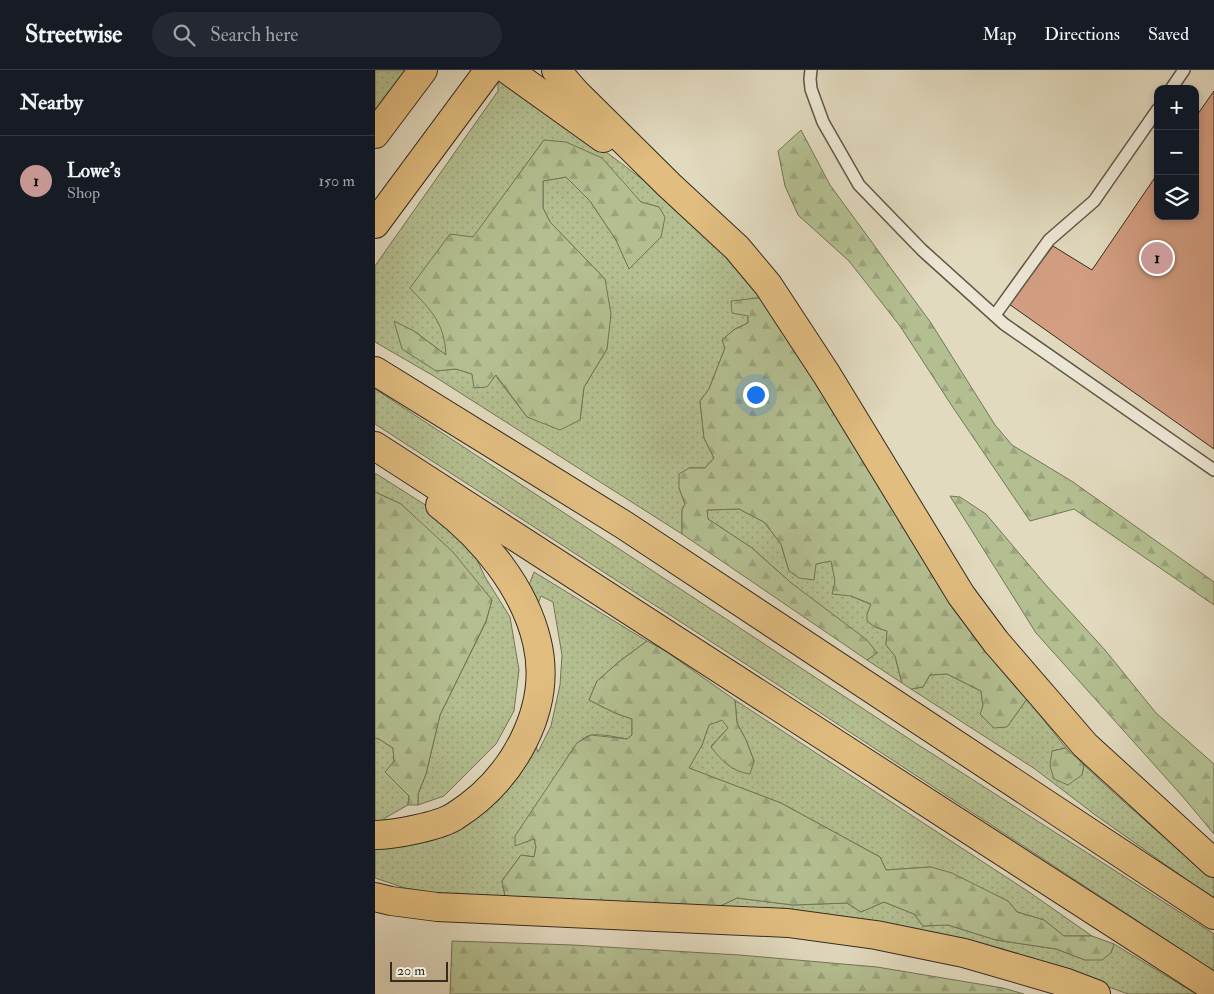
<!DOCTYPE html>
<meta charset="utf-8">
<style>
:root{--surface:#171b24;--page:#242831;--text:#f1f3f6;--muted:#9ea1a6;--line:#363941;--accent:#c59692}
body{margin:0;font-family:"IM FELL Double Pica",serif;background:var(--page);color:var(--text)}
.controls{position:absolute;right:15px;top:15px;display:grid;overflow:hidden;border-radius:10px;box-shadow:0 2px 8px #0003}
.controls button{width:45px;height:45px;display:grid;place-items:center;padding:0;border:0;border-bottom:1px solid var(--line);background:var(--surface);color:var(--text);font:25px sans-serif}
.scale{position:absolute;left:15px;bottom:12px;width:58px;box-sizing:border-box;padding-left:5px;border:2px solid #352b20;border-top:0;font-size:14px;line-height:18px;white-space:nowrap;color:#352b20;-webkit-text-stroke:4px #ece7d5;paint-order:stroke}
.you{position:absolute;left:380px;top:324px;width:18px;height:18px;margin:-12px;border:4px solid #fff;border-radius:50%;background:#1a73e8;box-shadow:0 0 0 8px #1a73e833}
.badge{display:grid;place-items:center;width:32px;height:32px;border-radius:50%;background:var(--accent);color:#111;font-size:16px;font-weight:700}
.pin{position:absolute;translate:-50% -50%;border:2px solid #fff;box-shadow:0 1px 5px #0006}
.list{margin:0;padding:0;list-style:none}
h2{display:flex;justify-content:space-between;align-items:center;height:65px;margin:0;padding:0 20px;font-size:21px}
h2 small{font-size:16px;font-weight:400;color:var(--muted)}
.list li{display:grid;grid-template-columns:32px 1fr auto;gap:15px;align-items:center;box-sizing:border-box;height:90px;padding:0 20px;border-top:1px solid var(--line)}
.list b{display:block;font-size:19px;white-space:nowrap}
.list p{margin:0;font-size:16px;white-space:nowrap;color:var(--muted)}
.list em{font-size:16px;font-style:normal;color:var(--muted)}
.icon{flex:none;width:28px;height:28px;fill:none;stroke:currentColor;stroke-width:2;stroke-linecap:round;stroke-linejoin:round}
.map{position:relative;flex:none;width:839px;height:924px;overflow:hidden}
header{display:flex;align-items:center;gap:30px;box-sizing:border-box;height:70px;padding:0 25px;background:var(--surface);border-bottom:1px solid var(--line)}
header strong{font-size:24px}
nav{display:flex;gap:28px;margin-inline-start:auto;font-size:18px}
.search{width:350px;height:45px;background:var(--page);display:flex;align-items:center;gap:12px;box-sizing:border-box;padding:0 18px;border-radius:28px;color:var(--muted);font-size:19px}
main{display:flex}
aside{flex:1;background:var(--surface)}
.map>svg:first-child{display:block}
.grass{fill:url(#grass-dots);stroke:#747558;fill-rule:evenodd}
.forest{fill:url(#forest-firs);stroke:#747558}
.building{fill:#d39e82;stroke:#352b20}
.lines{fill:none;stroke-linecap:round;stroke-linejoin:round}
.lane-casing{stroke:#605748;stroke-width:14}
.highway-casing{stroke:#352b20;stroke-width:30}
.lane{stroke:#ece7d5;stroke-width:11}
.highway{stroke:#e1bd80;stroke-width:28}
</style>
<header>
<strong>Streetwise</strong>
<div class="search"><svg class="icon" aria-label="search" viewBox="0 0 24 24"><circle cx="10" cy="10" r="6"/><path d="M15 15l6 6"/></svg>Search here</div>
<nav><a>Map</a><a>Directions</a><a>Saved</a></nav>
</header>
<main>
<aside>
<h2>Nearby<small></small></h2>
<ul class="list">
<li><span class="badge">1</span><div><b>Lowe's</b><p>Shop</p></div><em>150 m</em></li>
</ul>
</aside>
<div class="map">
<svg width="839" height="924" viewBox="0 0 839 924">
<defs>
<pattern id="grass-dots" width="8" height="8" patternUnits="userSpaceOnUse" patternTransform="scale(1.25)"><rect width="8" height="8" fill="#b4bf91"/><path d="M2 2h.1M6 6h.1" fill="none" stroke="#9ba47d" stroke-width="1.8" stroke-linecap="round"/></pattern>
<pattern id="forest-firs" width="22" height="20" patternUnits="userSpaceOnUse" patternTransform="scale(1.25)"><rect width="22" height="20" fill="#b4bf91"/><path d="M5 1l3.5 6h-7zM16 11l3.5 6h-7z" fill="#9ba47d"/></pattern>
</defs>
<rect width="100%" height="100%" fill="#e2dabf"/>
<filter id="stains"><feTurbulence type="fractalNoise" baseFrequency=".004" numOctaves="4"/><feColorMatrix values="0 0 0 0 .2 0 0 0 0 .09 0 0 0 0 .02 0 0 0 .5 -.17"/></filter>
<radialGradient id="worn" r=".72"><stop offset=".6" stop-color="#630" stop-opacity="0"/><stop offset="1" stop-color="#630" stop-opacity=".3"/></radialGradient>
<g class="grass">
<path d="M0,0H34L0,46Z"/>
<path d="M123,7C189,52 257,97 317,151C343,175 367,202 391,227L380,228L373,246V253L360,259L347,270L350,278L334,319L325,331L329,368L339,388L330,398H314L304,418L310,434L307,440V464L57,305L0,272V196L123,21ZM169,70L251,117L266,132L284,137L254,198L241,170L215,131L191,107L168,111V138L175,152L230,209L232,279L209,317L205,350L152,347L120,305L97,304L81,299L61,301L39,261L71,285L70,267L63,249L98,168Z"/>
<path d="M0,319L542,674L839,864V901L403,615L0,354Z"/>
<path d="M0,403L52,436L98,481L110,507L135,547L144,600L139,641L121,674L69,726L43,735V724L51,704L65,645L111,552L117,530L26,434L0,422Z"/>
<path d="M364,439L389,452L406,474L414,501L457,490L460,511L476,526L497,535L492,544L500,557L512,561L511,575L520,586L527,613L492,590L501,583L415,512L377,478L333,449L331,440Z"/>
<path d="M159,502L272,571L245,591L222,611L214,630L240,643L257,649V665L252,669C241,667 228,664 217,665C190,668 168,745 159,769L161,777L159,787L146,785L127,811L130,826H80L30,818L0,808V775L108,741L125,727L159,672L163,682L176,656L185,615L187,585L178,532L166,526L163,534L154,515Z"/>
<path d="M572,604L606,621L608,636L632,657L652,629L691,678L677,681L707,705L709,695C751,735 794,772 839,808V829L719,744L660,699L536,619L548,617L555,605Z"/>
<path d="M360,630L654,822L717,866H689L669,850L642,842L633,831L555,797L511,800L505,787L406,733L313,698L327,675L334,654L348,649L353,658L336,676L379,691L371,670L362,653Z"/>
<path d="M0,668L4,669L18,678L19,691L34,726L33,735L10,748L7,753H0Z"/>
<path d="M362,828L418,835L472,833L486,842L509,832L539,844L548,856L573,855L621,870L681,879L710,890L736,883L739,874L821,924H753L678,897L343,837Z"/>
</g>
<g class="forest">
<path d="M426,60L455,115L556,253L620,355L637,375L698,412L839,512V535L699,439L655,451L577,336L525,256L474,191L423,145L410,116L403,81Z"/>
<path d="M169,70L191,72L227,88L266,132L284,137L290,147L286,167L254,199L241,170L215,131L191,107L168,111V138L175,152L230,209L236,244L232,279L209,317L205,350L185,360L152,347L121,305L112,317L99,318L97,304L81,299L61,301L27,279L19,251L39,261L71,285C69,251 56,241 35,218L75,164L98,167Z"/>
<path d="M391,227L637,603L652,629L632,657L619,658L605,644L608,636L606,621L572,604L555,605L548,617L536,619L527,613L520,586L511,575L512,561L500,557L492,551V544L496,534L476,526L457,524L460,511L456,491L441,494L439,510L424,508L414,501L406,474L389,452L364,439L332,440L333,449L377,478L415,512L492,570L502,583L492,590L307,464V440L310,434L304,418V404L314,398H330L339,388L329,368L325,331L334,319L350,278L347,270L360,259L373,253V246L357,243L356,231Z"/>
<path d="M0,422L26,434L78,482L117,530L111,551L65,645L51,704L43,724V735H33L34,726L10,702L19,691L18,678L4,669L0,668Z"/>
<path d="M575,426L585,427L611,444L670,514L730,580L781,643L839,694V764L809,728L661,563Z"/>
<path d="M272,571L289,580L360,630L362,653L371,670L379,691L375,704C356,701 347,691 336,677L353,658L347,650L334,655L327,675L314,698L406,733L505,787L511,800L556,797L577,803L633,831L642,842L669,850L689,866H717L739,874L736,883L727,890H710L681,879L621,870L573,855L548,856L539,844L509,832L486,842L472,833L418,835L362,828L343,837L130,826L127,811L146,785L159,787L161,777L159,769L140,776V766L202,673L216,665L252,669L257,665V649L240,643L214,630L222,611L245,591Z"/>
<path d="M691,678L709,695L707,705L693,715L679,709L675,696L677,681Z"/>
<path d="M77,871L198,875L364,885L502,897L628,918L649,924H75Z"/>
</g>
<path class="building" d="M839,21V379L634,234L678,176L717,200L783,103V146H820V48Z"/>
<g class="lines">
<defs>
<g id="lane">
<path d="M436,0L435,9L436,19L448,52L484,115L547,180L629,254L839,400"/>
<path d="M796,19L809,0"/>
<path d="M620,245L674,170L719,131L783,39"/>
</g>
<g id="highway">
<path d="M133,0L228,68"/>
<path d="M181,0L201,23L294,115L362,178L393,215L452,305L586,525L621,572L710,675L839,793"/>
<path d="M0,64L48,0"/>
<path d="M0,154L114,0"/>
<path d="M0,301L249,455L839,845"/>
<path d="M0,376L839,918"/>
<path d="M0,765C19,765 65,756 80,746C137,710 178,640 162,572C149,517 109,469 65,435"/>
<path d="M0,827L16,831L62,837L413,853L501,865L589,883L692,913L721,924"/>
</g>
</defs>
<use href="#lane" class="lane-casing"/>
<use href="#highway" class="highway-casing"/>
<use href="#lane" class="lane"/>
<use href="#highway" class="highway"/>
</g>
<rect width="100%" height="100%" filter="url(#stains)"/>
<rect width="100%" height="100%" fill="url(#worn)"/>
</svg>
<div class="controls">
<button>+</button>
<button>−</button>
<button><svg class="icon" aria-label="layers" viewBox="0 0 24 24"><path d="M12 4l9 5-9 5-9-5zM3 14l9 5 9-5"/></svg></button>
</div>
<div class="scale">20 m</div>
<div class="you"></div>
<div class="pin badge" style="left:782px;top:188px">1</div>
</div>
</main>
